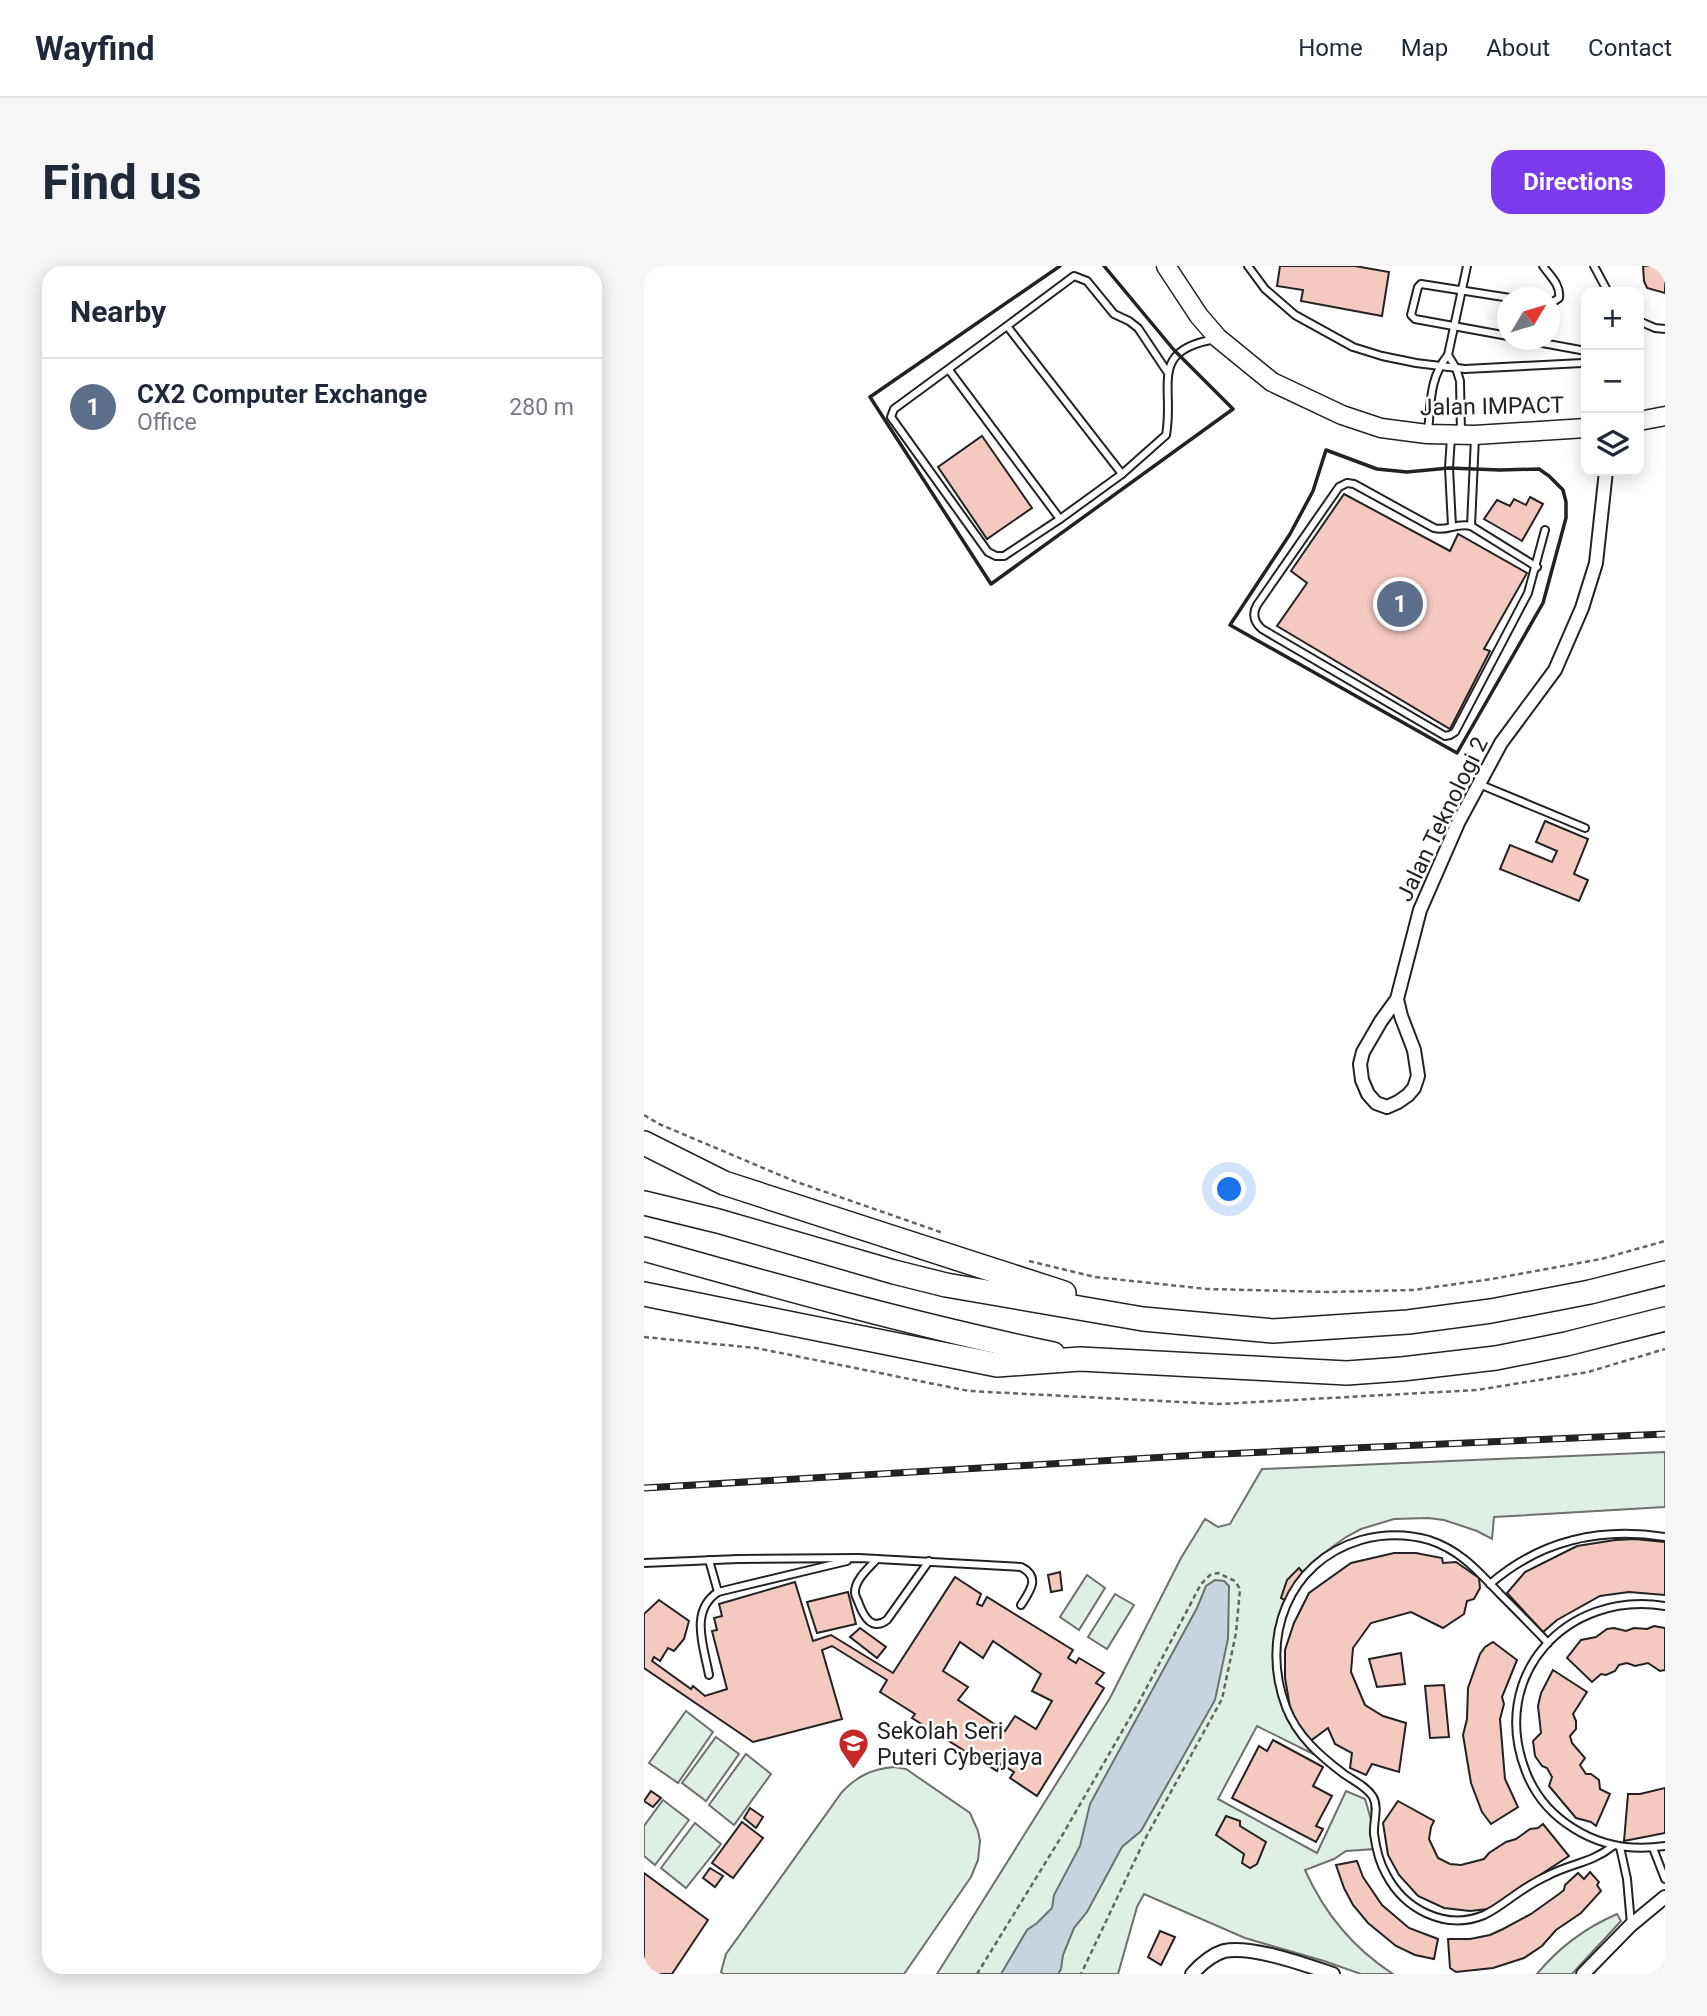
<!DOCTYPE html>
<meta charset="utf-8">
<style>
:root{--surface:#fff;--page:#f6f6f7;--text:#1f2937;--muted:#747a83;--line:#e0e1e3;--accent:#7c3aed}
body{margin:0;font-family:Roboto,sans-serif;background:var(--page);color:var(--text)}
.controls{position:absolute;right:21px;top:21px;display:grid;overflow:hidden;border-radius:14px;box-shadow:0 4px 18px #0003}
.controls button{width:63px;height:63px;display:grid;place-items:center;padding:0;border:0;border-bottom:2px solid var(--line);background:var(--surface);color:var(--text);font:35px sans-serif}
.compass{position:absolute;left:853px;top:21px;width:63px;height:63px;border-radius:50%;background:var(--surface);box-shadow:0 4px 18px #0003;rotate:52deg}
.you{position:absolute;left:586px;top:924px;width:24px;height:24px;margin:-18px;border:5px solid #fff;border-radius:50%;background:#1a73e8;box-shadow:0 0 0 10px #1a73e833}
.badge{display:grid;place-items:center;width:46px;height:46px;border-radius:50%;background:var(--accent);color:#fff;font-size:23px;font-weight:700}
.pin{position:absolute;translate:-50% -50%;border:4px solid #fff;box-shadow:0 2px 7px #0006}
.list{margin:0;padding:0;list-style:none}
h2{display:flex;justify-content:space-between;align-items:center;height:91px;margin:0;padding:0 28px;font-size:30px}
h2 small{font-size:23px;font-weight:400;color:var(--muted)}
.list li{display:grid;grid-template-columns:46px 1fr auto;gap:21px;align-items:center;box-sizing:border-box;height:98px;padding:0 28px;border-top:2px solid var(--line)}
.list b{display:block;font-size:26px;white-space:nowrap}
.list p{margin:0;font-size:23px;white-space:nowrap;color:var(--muted)}
.list em{font-size:23px;font-style:normal;color:var(--muted)}
.icon{flex:none;width:38px;height:38px;fill:none;stroke:currentColor;stroke-width:2;stroke-linecap:round;stroke-linejoin:round}
.map{position:relative;flex:none;width:1021px;height:1708px;overflow:hidden;border-radius:21px}
header{display:flex;align-items:center;gap:42px;box-sizing:border-box;height:98px;padding:0 35px;background:var(--surface);border-bottom:2px solid var(--line)}
header strong{font-size:33px}
nav{display:flex;gap:38px;margin-inline-start:auto;font-size:24px}
.intro{display:flex;align-items:center;justify-content:space-between;box-sizing:border-box;height:168px;padding:0 42px}
h1{margin:0;font-size:49px}
.button{padding:18px 32px;border-radius:21px;background:var(--accent);color:#fff;font-size:24px;font-weight:700}
main{display:flex;gap:42px;padding:0 42px}
aside{flex:1;background:var(--surface);border-radius:21px;box-shadow:0 4px 18px #0003}
.map>svg:first-child{display:block}
.green{fill:#e0efe3;stroke:#6f6f6f;stroke-width:2}
.water{fill:#c7d3dd;stroke:#6f6f6f;stroke-width:2}
.building{fill:#f3c9c0;stroke:#222;stroke-width:2;fill-rule:evenodd}
.lines{fill:none;stroke-linecap:round;stroke-linejoin:round}
.lane-casing{stroke:#222;stroke-width:10}
.street-casing{stroke:#222;stroke-width:16}
.secondary-casing{stroke:#222;stroke-width:21}
.highway-casing{stroke:#222;stroke-width:26}
.path{stroke:#646464;stroke-width:2.5;stroke-dasharray:5 3.5;stroke-linecap:butt}
.lane{stroke:#fff;stroke-width:6}
.street{stroke:#fff;stroke-width:12}
.secondary{stroke:#fff;stroke-width:18}
.highway{stroke:#fff;stroke-width:23}
.rail-casing{stroke:#222;stroke-width:7}
.rail{stroke:#fff;stroke-width:4.5;stroke-dasharray:13;stroke-linecap:butt}
.wall{stroke:#222;stroke-width:3.5}
.labels{text-anchor:middle;stroke-width:5;stroke-linejoin:round;paint-order:stroke}
.street-label{font-size:23px;fill:#222;stroke:#fff}
.poi-label{font-size:23px;fill:#222;stroke:#fff;text-anchor:start}
</style>
<header>
<strong>Wayfind</strong>
<nav><a>Home</a><a>Map</a><a>About</a><a>Contact</a></nav>
</header>
<div class="intro"><h1>Find us</h1><a class="button">Directions</a></div>
<main>
<aside>
<h2>Nearby<small></small></h2>
<ul class="list">
<li><span class="badge" style="background:#5c6f8a">1</span><div><b>CX2 Computer Exchange</b><p>Office</p></div><em>280 m</em></li>
</ul>
</aside>
<div class="map">
<svg width="1021" height="1708" viewBox="0 0 1021 1708">
<rect width="100%" height="100%" fill="#fff"/>
<g class="green">
<path d="M1021,1186V1241L850,1251L848,1273L833,1265L800,1254L784,1252L750,1253L717,1263L702,1271L676,1290L664,1303L655,1316L636,1362L635,1412L650,1460L667,1487L613,1460L574,1533L673,1587L702,1525L721,1533L728,1557L731,1583L702,1585L690,1593L661,1604C681,1649 709,1682 749,1708H717L680,1695L601,1672L500,1628L493,1641L474,1708H293L466,1432L537,1292L561,1253L574,1261L586,1258L618,1203Z"/>
<path d="M443,1309L461,1322L435,1364L416,1351Z"/>
<path d="M471,1328L490,1339L463,1383L444,1371Z"/>
<path d="M42,1445L69,1466L34,1517L5,1497Z"/>
<path d="M72,1471L95,1488L62,1535L38,1517Z"/>
<path d="M102,1488L127,1508L90,1559L65,1539Z"/>
<path d="M250,1501L262,1503L326,1547L334,1565L336,1575L334,1594L327,1611L260,1708H80L77,1706L82,1688L198,1526C213,1510 228,1503 250,1501Z"/>
<path d="M19,1534L45,1554L11,1599L0,1590V1560Z"/>
<path d="M51,1557L77,1578L42,1622L17,1602Z"/>
<path d="M973,1648L977,1655L928,1708H893C915,1681 941,1662 973,1648Z"/>
</g>
<path class="water" d="M571,1314L580,1315L585,1320L584,1373L571,1434L497,1565L478,1581L443,1646L430,1662L419,1689L417,1703L414,1708H357L383,1664L393,1657L408,1642L410,1629L436,1580L446,1538L553,1342L562,1320Z"/>
<g class="building">
<path d="M636,0H711L745,6L738,50L657,35L659,24L633,20Z"/>
<path d="M999,0H1021V27L1003,22L1000,15Z"/>
<path d="M338,170L388,242L343,273L294,201Z"/>
<path d="M700,228L806,285L814,268L883,307L840,383L846,385L806,463L633,360L663,317L647,305Z"/>
<path d="M886,231L899,238L878,275L840,253L853,234L866,240L870,233L882,239Z"/>
<path d="M901,555L944,573L930,608L944,614L935,635L856,603L866,579L908,596L913,585L892,576Z"/>
<path d="M991,1273L1021,1276V1329L985,1326L956,1330L913,1354L899,1366L863,1327L881,1306L933,1280L971,1274Z"/>
<path d="M750,1287H772L798,1292L799,1297L812,1296L835,1312L836,1322L830,1333L823,1335L820,1348L799,1362L767,1346L727,1357L709,1382L707,1406L721,1439L739,1450L762,1457L755,1506L728,1498L722,1509L706,1502L708,1487L691,1478L684,1462L665,1476L647,1447L641,1412V1384L650,1357L665,1327L707,1297Z"/>
<path d="M655,1302L661,1309L644,1336L637,1332L643,1314Z"/>
<path d="M416,1306L418,1324L407,1326L404,1309Z"/>
<path d="M311,1311L337,1328L333,1338L338,1340L343,1331L429,1384L424,1392L432,1397L435,1392L460,1407L452,1417L460,1422L393,1530L366,1512L370,1506L357,1498L353,1505L268,1452L271,1448L236,1426L243,1414L188,1380L178,1384L198,1453L109,1476L0,1402V1348L15,1334L45,1355L40,1373L30,1385L24,1382L16,1395L10,1391L8,1395L47,1423L49,1420L61,1430L83,1423L68,1365L73,1364L70,1352L78,1350L75,1338L151,1316L169,1375L187,1369L249,1407ZM349,1375L397,1408L388,1425L408,1435L392,1463L371,1450L361,1465L314,1434L324,1421L299,1405L316,1376L339,1392Z"/>
<path d="M204,1326L212,1358L173,1367L163,1336Z"/>
<path d="M1010,1360L1021,1362V1404L1016,1405L1004,1397L991,1400L983,1397L975,1399L971,1405L962,1409L957,1408L948,1416L923,1392L937,1374L952,1371L963,1363L970,1362L982,1365L990,1362L1003,1363Z"/>
<path d="M216,1362L242,1381L233,1392L206,1371Z"/>
<path d="M849,1376L873,1394L858,1431L860,1438L856,1453L861,1513L874,1541L847,1558L838,1546L827,1517L819,1469L823,1453L824,1422L836,1388L841,1381Z"/>
<path d="M757,1387L761,1418L733,1421L725,1393Z"/>
<path d="M909,1404L943,1426L929,1448L932,1455V1463L926,1470L928,1477L941,1492L936,1499L942,1508H947L955,1514L956,1523L966,1528L952,1560L947,1556L932,1552L905,1520L908,1511L903,1502L898,1500L891,1490L889,1475L897,1467L894,1440L897,1427Z"/>
<path d="M800,1419L805,1471L786,1472L781,1420Z"/>
<path d="M629,1474L679,1501L669,1520L688,1530L672,1560L679,1563L672,1576L588,1532L615,1480L623,1485Z"/>
<path d="M1021,1522V1567L980,1575L984,1528H996Z"/>
<path d="M7,1525L17,1532L9,1541L0,1535Z"/>
<path d="M754,1535L790,1555L787,1561L785,1573L794,1592L806,1598L817,1599L840,1593L845,1587L862,1576L872,1573L886,1563L894,1562L899,1558L925,1590L844,1643L826,1645L800,1642L774,1630L755,1609L744,1589L739,1557Z"/>
<path d="M106,1542L119,1551L112,1562L100,1552Z"/>
<path d="M582,1550L596,1555V1560L622,1576L613,1598L606,1602L598,1597L600,1588L572,1569Z"/>
<path d="M98,1556L119,1572L89,1612L68,1597Z"/>
<path d="M713,1595L719,1611L738,1639L765,1662L794,1673L790,1693L771,1689L752,1680L724,1657L709,1639L700,1622L692,1599Z"/>
<path d="M66,1602L79,1610L71,1621L59,1612Z"/>
<path d="M946,1606L955,1616L953,1619L957,1625L937,1647L912,1664L898,1680L880,1692L849,1702L812,1706L806,1702L804,1673H826L846,1669L859,1663L887,1648L915,1628L920,1624L921,1619L934,1607L940,1613Z"/>
<path d="M0,1607L64,1654L28,1708H0Z"/>
<path d="M516,1665L531,1671L517,1699L504,1691Z"/>
</g>
<g class="lines">
<defs>
<g id="lane">
<path d="M604,0L621,23L651,49L709,81L738,90L772,97L821,103L938,97L942,94"/>
<path d="M899,0C906,10 917,19 915,32L906,38"/>
<path d="M950,0L964,26"/>
<path d="M995,55L1011,62L1021,63"/>
<path d="M363,60L250,143L247,151L344,286L352,290H360L416,253L478,208"/>
<path d="M864,70L771,53L767,49L774,21L777,18L866,32"/>
<path d="M882,74L942,85"/>
<path d="M804,89L812,102L816,115L817,168"/>
<path d="M305,104L416,253"/>
<path d="M524,107L494,62L485,55L470,48L443,15L430,10L363,60L478,208L522,169C531,121 503,84 572,73"/>
<path d="M784,166C787,137 785,112 804,89L823,0"/>
<path d="M807,171L805,202L808,260"/>
<path d="M827,260L831,171"/>
<path d="M893,301L827,260C812,256 803,266 790,262L710,218L703,217L695,221L613,339C608,348 610,356 618,363L801,470L806,469L811,466L884,327L901,264"/>
<path d="M835,518L941,562"/>
<path d="M233,1293C226,1301 210,1314 211,1327C211,1331 214,1334 215,1338C220,1351 228,1365 243,1354L285,1295"/>
<path d="M65,1294L74,1326"/>
<path d="M0,1297L94,1293L215,1292L377,1301C397,1311 386,1325 377,1339"/>
<path d="M846,1318C897,1274 956,1261 1021,1271"/>
<path d="M1021,1340C922,1324 844,1410 882,1506C891,1529 908,1549 929,1562C957,1580 988,1585 1021,1580"/>
<path d="M904,1377C888,1360 872,1344 856,1328C834,1305 816,1284 785,1274C763,1268 739,1268 717,1274C643,1296 616,1373 642,1441C653,1470 676,1490 700,1508C710,1515 723,1521 729,1531C735,1542 729,1556 730,1568C732,1582 735,1596 742,1608C760,1643 801,1665 840,1649C851,1644 861,1636 871,1629C881,1622 892,1615 903,1610C927,1597 946,1598 969,1580"/>
<path d="M65,1409C60,1381 45,1345 74,1326L203,1295"/>
<path d="M976,1581L983,1613L987,1658"/>
<path d="M1009,1582L1021,1613"/>
</g>
<g id="street">
<path d="M753,733L757,750L770,784L774,810L770,822L764,829L754,836L743,841L732,837L724,828L718,814L716,798L719,786L737,755L753,733L776,644L814,557L857,477L911,404L938,342L952,297L962,205"/>
<path d="M548,1708C557,1698 567,1689 580,1685C607,1679 662,1699 689,1708"/>
<path d="M939,1708L987,1659L1021,1631"/>
</g>
<g id="secondary">
<path d="M522,0L555,50L574,72L628,116L698,149L737,162L783,168L831,169L942,162"/>
<path d="M995,155L1021,150"/>
</g>
<g id="highway">
<path d="M0,877L80,917L420,1027"/>
<path d="M0,937L74,955L250,1006L302,1019L499,1053L629,1065L764,1056L847,1045L946,1026L1021,1007"/>
<path d="M0,983C135,1021 271,1059 409,1088"/>
<path d="M0,1028L353,1099L436,1093L703,1107L758,1103L852,1092L922,1078L1021,1053"/>
</g>
</defs>
<use href="#lane" class="lane-casing"/>
<use href="#street" class="street-casing"/>
<use href="#secondary" class="secondary-casing"/>
<use href="#highway" class="highway-casing"/>
<g class="path">
<path d="M0,849L15,858L150,915L299,967"/>
<path d="M385,995L451,1011L563,1023L685,1026L769,1024L848,1013L957,993L1021,975"/>
<path d="M0,1071L112,1082L325,1125L575,1138L833,1124L944,1106L1021,1083"/>
<path d="M333,1708L419,1568L495,1436L557,1318L566,1309L574,1307L591,1315L596,1323L592,1367L578,1433L501,1573L437,1708"/>
</g>
<use href="#lane" class="lane"/>
<use href="#street" class="street"/>
<use href="#secondary" class="secondary"/>
<use href="#highway" class="highway"/>
<defs>
<path id="rail" d="M0,1222L556,1189L1021,1168"/>
</defs>
<use href="#rail" class="rail-casing"/>
<use href="#rail" class="rail"/>
<g class="wall">
<path d="M416,0L226,131L347,318L589,143L530,84L460,0"/>
<path d="M682,184L733,203L763,206L805,202L856,204L895,203L905,210L919,224L922,236V252L899,337L813,487L586,359L646,268L669,225Z"/>
</g>
</g>
<defs>
<symbol id="school-pin" viewBox="-11 -11 22 30"><path d="M0 17L-7.5 6A9.5 9.5 0 1 1 7.5 6Z" fill="#c62828" stroke="#fff"/><path d="M0-5L7-2L0 1L-7-2ZM-4 1L0 2.5L4 1V4Q0 6-4 4Z" fill="#fff"/></symbol>
</defs>
<g fill-rule="evenodd">
<use href="#school-pin" x="192" y="1460" width="35" height="47"/>
</g>
<g class="labels">
<g class="street-label">
<text transform="translate(848 140) rotate(-1)" y="8">Jalan IMPACT</text>
<text transform="translate(798 553) rotate(-64)" y="8">Jalan Teknologi 2</text>
</g>
<g class="poi-label">
<text x="233" y="1473">Sekolah Seri<tspan x="233" dy="26">Puteri Cyberjaya</tspan></text>
</g>
</g>
</svg>
<div class="controls">
<button>+</button>
<button>−</button>
<button><svg class="icon" aria-label="layers" viewBox="0 0 24 24"><path d="M12 4l9 5-9 5-9-5zM3 14l9 5 9-5"/></svg></button>
</div>
<svg class="compass" viewBox="-18 -18 36 36"><path d="M0-13l5 13h-10z" fill="#e53935"/><path d="M0 13l5-13h-10z" fill="#747a83"/></svg>
<div class="you"></div>
<div class="pin badge" style="left:756px;top:338px;background:#5c6f8a">1</div>
</div>
</main>
